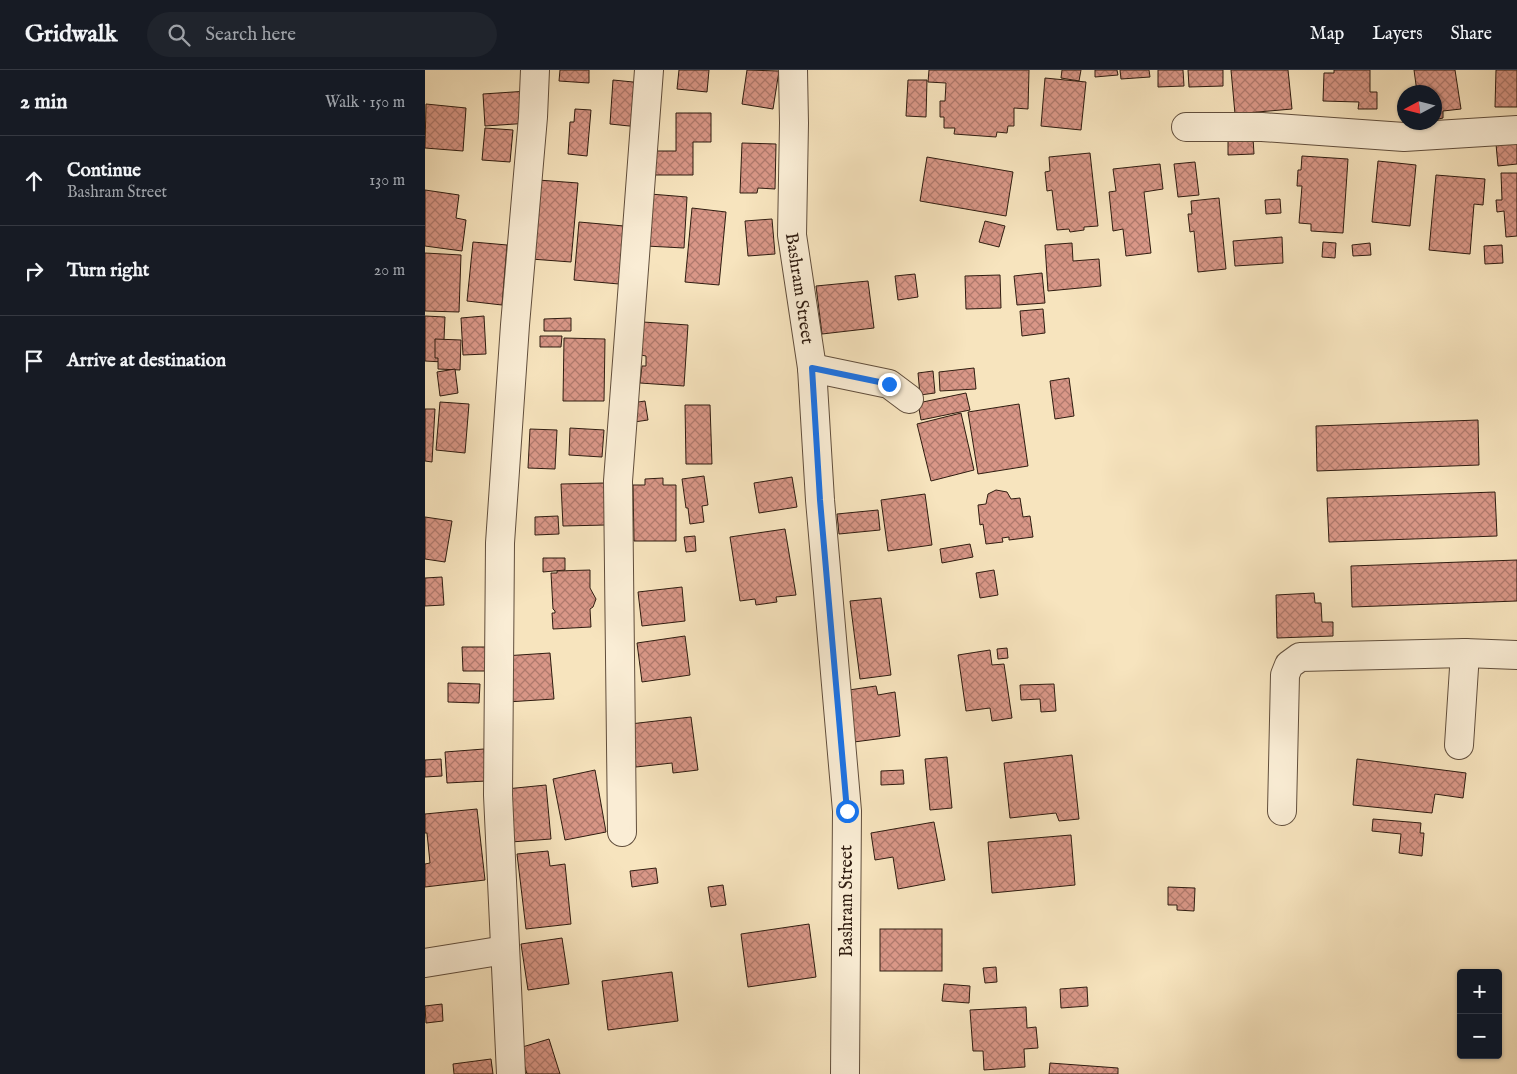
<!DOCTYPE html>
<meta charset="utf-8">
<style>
:root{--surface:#171b24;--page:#20242c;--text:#f1f3f6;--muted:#9ea1a6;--line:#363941}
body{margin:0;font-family:"IM FELL English",serif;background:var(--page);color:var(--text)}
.controls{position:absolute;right:15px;bottom:15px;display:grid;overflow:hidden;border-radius:5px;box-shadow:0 1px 4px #0004}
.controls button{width:45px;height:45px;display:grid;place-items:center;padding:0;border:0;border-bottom:1px solid var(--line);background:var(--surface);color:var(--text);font:25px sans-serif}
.compass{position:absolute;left:972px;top:15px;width:45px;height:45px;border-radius:50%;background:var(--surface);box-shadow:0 1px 4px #0004;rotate:263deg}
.stop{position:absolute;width:15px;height:15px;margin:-11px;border:4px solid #1a73e8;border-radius:50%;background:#fff}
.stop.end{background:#1a73e8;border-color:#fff;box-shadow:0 1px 5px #0008}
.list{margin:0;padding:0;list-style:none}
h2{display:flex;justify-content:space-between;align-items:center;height:65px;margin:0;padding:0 20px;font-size:21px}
h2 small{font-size:16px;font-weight:400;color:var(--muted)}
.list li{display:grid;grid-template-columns:32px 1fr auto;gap:15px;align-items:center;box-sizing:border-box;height:90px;padding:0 20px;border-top:1px solid var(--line)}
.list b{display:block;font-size:19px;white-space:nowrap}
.list p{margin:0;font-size:16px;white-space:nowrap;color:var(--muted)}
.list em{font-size:16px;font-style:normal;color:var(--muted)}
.icon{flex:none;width:28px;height:28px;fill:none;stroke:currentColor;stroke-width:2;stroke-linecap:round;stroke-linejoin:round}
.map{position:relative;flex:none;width:1092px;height:1004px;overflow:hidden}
header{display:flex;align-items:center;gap:30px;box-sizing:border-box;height:70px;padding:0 25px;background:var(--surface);border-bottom:1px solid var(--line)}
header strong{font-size:24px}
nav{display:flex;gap:28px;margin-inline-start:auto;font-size:18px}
.search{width:350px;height:45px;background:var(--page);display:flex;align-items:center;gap:12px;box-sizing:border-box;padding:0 18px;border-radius:28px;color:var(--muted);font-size:19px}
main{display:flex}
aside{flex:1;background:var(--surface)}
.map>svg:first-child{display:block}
.building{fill:url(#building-cross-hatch);stroke:#2f1c10}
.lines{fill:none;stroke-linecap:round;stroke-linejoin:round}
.minor-casing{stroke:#614e3c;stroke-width:30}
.minor{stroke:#faedd5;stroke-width:28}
.route{stroke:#1a73e8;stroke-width:6}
.labels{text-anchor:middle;stroke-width:5;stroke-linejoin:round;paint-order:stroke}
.street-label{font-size:18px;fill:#2f1c10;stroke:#faedd5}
</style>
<header>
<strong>Gridwalk</strong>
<div class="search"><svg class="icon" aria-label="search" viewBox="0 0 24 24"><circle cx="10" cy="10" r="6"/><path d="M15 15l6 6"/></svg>Search here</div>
<nav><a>Map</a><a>Layers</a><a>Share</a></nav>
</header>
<main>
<aside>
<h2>2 min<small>Walk · 150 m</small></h2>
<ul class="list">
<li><svg class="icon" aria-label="ahead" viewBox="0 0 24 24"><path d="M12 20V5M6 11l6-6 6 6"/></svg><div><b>Continue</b><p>Bashram Street</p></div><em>130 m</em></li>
<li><svg class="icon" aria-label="right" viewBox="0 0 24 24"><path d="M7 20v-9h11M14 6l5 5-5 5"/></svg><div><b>Turn right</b></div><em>20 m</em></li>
<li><svg class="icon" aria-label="arrive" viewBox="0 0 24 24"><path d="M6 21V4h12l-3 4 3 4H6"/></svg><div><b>Arrive at destination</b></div></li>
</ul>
</aside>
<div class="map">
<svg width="1092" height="1004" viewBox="0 0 1092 1004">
<defs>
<pattern id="building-cross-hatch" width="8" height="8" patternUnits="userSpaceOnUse" patternTransform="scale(1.25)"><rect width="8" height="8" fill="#d99787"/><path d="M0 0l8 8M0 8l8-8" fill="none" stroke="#b07a6d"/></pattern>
</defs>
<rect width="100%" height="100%" fill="#f7e4be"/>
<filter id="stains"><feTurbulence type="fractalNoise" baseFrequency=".004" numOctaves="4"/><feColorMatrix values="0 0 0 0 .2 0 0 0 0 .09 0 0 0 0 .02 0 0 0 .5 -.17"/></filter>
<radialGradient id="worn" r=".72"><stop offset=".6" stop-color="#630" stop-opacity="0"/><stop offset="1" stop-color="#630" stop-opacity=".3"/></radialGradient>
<g class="building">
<path d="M135,0H164V13L134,11Z"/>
<path d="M254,0H284L282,22L252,19Z"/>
<path d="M322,0L354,1L348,39L317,34Z"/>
<path d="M504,0H604L603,39L589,38V56H583L582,63L572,62L571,67L529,64L530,58H519V47H515V31H520L521,13L503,12Z"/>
<path d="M637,0H656L654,11L636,8Z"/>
<path d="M670,0H692L693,5L670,7Z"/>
<path d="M695,0H724L725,7L696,9Z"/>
<path d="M733,0H758L759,16L733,17Z"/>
<path d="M763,0H798V16L764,17Z"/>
<path d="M806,0H863L867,39L810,44Z"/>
<path d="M909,0H945V22H952V39H933L934,32L898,31L899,3H909Z"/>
<path d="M989,0H1030L1036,39L1018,41V48L1009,50V22H992Z"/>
<path d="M1071,0H1092V37H1070Z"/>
<path d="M620,8L661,12L656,60L616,56Z"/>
<path d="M188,10L218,13L214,57L185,54Z"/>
<path d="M483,10H502L501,47L481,46Z"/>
<path d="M103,21L105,53L60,56L58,24Z"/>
<path d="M1,34L41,38L38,81L0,78Z"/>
<path d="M150,39L166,40L162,86L143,84L145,52H149Z"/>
<path d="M251,43H286V72H268V105H227V81H251Z"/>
<path d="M60,58L88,60L85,92L57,90Z"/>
<path d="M828,68L829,84L803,85V69Z"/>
<path d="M1092,72V94L1073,96L1071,74Z"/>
<path d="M317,73L351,74L350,119L333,118L332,123H315Z"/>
<path d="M665,83L673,156L659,157V160L645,162L644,159L632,160L627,120L622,121L620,102L625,101L624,87Z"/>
<path d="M877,86L923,89L918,163L886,161V154L874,153L877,116H872L873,100H876Z"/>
<path d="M502,87L588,102L581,146L495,131Z"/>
<path d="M953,91L991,95L985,156L947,152Z"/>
<path d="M770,92L774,125L753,127L749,94Z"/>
<path d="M735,94L738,119L719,122L726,183L701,186L698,159L688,161L684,122L691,121L688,99Z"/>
<path d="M1076,103H1092V166L1081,167L1079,141L1072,142L1071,130H1077Z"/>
<path d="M1011,105L1060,109L1058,135L1049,134L1045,184L1004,180Z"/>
<path d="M113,110L153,113L146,192L106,189Z"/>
<path d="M0,120L34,125L31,148L41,150L37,181L0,176Z"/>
<path d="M225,124L262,127L259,178L221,176Z"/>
<path d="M794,128L801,199L773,202L769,161L765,162L763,144H767L766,131Z"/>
<path d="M855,129L856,143L841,144L840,130Z"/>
<path d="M267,138L301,142L294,215L260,212Z"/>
<path d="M347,149L350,184L323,186L320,151Z"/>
<path d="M560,151L580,156L574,177L554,172Z"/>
<path d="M154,152L199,156L194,214L149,210Z"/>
<path d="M857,167L858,193L810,196L808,171Z"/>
<path d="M48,172L82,175L77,235L42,231Z"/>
<path d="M898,172L911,173L910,188L897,187Z"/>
<path d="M647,173L648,191L674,189L676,216L623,221L620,175Z"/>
<path d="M945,173L946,185L928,186L927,175Z"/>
<path d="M1077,175L1078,193L1060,194L1059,176Z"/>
<path d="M0,183L36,185L34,242L0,241Z"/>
<path d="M617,203L620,233L592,235L589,206Z"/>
<path d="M490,204L493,227L473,230L470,206Z"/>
<path d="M575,205L576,238L541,239L540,206Z"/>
<path d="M443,211L449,258L397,264L391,216Z"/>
<path d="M618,239L620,263L597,266L595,241Z"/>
<path d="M0,246L20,247L18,292L0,291Z"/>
<path d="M59,246L61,284L38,285L36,248Z"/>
<path d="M146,248V261H119V249Z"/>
<path d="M218,252L263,255L259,316L215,313L217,296H221V286L216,285Z"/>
<path d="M115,266H137L136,277H115Z"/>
<path d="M139,268L180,269L179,331H138Z"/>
<path d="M10,269L36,270L35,300L13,299V288H10Z"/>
<path d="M549,298L551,319L515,321L514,302Z"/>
<path d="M30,299L33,323L15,326L12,302Z"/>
<path d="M508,301L510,323L495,325L493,303Z"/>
<path d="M644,308L649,346L630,349L625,311Z"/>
<path d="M541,323L545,340L496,350L493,333Z"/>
<path d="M220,331L223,350L209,352L207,333Z"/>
<path d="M15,332L44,334L40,383L11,380Z"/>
<path d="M594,334L603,396L553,404L543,342Z"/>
<path d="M260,335H285L287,394H261Z"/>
<path d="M0,339H10L7,392L0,391Z"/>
<path d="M536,343L549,400L506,411L492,354Z"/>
<path d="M1053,350L1054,395L892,401L891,356Z"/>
<path d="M145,358L179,360L177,387L144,385Z"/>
<path d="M105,359L132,360L130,399L103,398Z"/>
<path d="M279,406L283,435L277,436L279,452L265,454L263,438H261L257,409Z"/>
<path d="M367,407L372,437L334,443L329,413Z"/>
<path d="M238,408V415H251V471H209L208,415H220V409Z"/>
<path d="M179,413L181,455L138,456L136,414Z"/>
<path d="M571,420L582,422L586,429L595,428L598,447L605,446L608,467L584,470V467L577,468L578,472L561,474L558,454L555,455L553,435L561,434L563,424Z"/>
<path d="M1070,422L1072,466L904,472L902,428Z"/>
<path d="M500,424L507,475L463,481L456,430Z"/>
<path d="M453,440L455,460L414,464L412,444Z"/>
<path d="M133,446L134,464L110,465V447Z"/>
<path d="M0,447L27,451L20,492L0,489Z"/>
<path d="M360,459L371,525L351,527L352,532L331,535L330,529L315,531L305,467Z"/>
<path d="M270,466L271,481L261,482L259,467Z"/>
<path d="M545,474L548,487L517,493L515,479Z"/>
<path d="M118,488H140V500L118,502Z"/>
<path d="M1092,490V531L927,537L926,496Z"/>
<path d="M165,500V518L171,529L168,537L165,539L166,557L128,559L127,543H130V541L128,539L126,503H132V501Z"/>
<path d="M569,500L573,525L555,528L551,503Z"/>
<path d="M17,507L19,535L0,536V508Z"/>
<path d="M257,517L260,551L217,556L213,522Z"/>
<path d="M889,523L890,533H896L897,552H908V566L852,568L851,525Z"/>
<path d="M456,528L466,605L435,609L425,531Z"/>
<path d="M260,566L265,605L217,612L212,573Z"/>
<path d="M37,577H65V601H38Z"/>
<path d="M582,578L583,588L573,589L572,579Z"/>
<path d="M565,580L567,595L579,594L587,648L567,651L565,638L541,641L533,585Z"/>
<path d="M125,583L129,629L82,632L79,586Z"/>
<path d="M23,613L55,614L54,633L23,632Z"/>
<path d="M629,614L631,641L616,642L615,629L596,630L595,615Z"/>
<path d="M451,616L453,625L470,622L475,666L429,672L417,621Z"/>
<path d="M266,647L273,700L248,703L247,693L211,697L205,654Z"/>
<path d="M59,679L61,711L22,713L20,682Z"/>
<path d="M647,685L654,749L634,751L631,743L585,748L579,693Z"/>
<path d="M522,687L527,738L505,740L500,689Z"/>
<path d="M16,689L17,706L0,707V690Z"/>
<path d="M932,689L1041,703L1038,728L1010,724L1007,743L928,735Z"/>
<path d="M170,700L181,762L140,770L128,709Z"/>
<path d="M478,700L479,714L456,715V701Z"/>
<path d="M121,715L126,769L86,772L81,719Z"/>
<path d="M52,739L60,810L0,817V794L5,793L2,763H0V744Z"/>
<path d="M948,749L996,753L995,763H999L997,786L974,783L976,764L947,761Z"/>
<path d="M509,752L520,810L473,819L468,787L450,790L446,763Z"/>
<path d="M646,765L650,815L567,823L563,772Z"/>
<path d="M123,781L125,796L140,794L146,854L101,859L92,784Z"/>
<path d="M231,798L233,813L207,817L205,801Z"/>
<path d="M298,815L301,835L286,837L283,817Z"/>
<path d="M743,817L770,818L769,841L752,840V835H743Z"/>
<path d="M384,854L391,907L323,917L316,864Z"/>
<rect x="455" y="859" width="62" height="42"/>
<path d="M137,868L144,914L103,920L96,874Z"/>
<path d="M571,897L572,912L560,913L558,898Z"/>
<path d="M247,902L253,951L183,960L177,911Z"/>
<path d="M519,914L545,916L544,933L517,931Z"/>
<path d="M662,917L663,936L636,938L635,919Z"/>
<path d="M17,934L18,951L1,953L0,936Z"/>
<path d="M601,937L602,958L611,957L613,978L599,979L600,997L559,1000L558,981H548L545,940Z"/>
<path d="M124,969L135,1004H102L94,978Z"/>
<path d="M66,989L68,1004H29L28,994Z"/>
<path d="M625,993L693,998V1004H624Z"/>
</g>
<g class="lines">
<defs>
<g id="minor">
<path id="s1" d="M368,0L369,53L367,165L387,298L395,430L422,741L420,1004"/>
<path d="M761,57H837L979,67L1092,60"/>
<path d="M387,298L464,314L484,329"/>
<path d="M1034,675L1040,583"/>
<path d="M857,741L860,605L864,595L875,587L1040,583L1092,585"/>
<path d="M197,762L193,411L224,0"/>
<path d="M0,893L80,880"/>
<path d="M86,1004L73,725L75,473L90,255L108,47L110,0"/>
</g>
</defs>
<use href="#minor" class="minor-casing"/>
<use href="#minor" class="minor"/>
</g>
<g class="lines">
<path class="route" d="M422,741L395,430L387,298L464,314"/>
</g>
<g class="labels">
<g class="street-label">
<text dy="6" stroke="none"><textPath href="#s1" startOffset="219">Bashram Street</textPath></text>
<text transform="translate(421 831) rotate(-90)" y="6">Bashram Street</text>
</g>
</g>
<rect width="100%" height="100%" filter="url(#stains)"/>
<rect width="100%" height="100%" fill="url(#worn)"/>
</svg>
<div class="controls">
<button>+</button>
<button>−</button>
</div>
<svg class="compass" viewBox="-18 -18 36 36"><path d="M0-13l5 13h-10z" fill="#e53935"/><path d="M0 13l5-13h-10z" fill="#9ea1a6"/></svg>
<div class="stop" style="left:422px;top:741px"></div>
<div class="stop end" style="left:464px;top:314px"></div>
</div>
</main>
